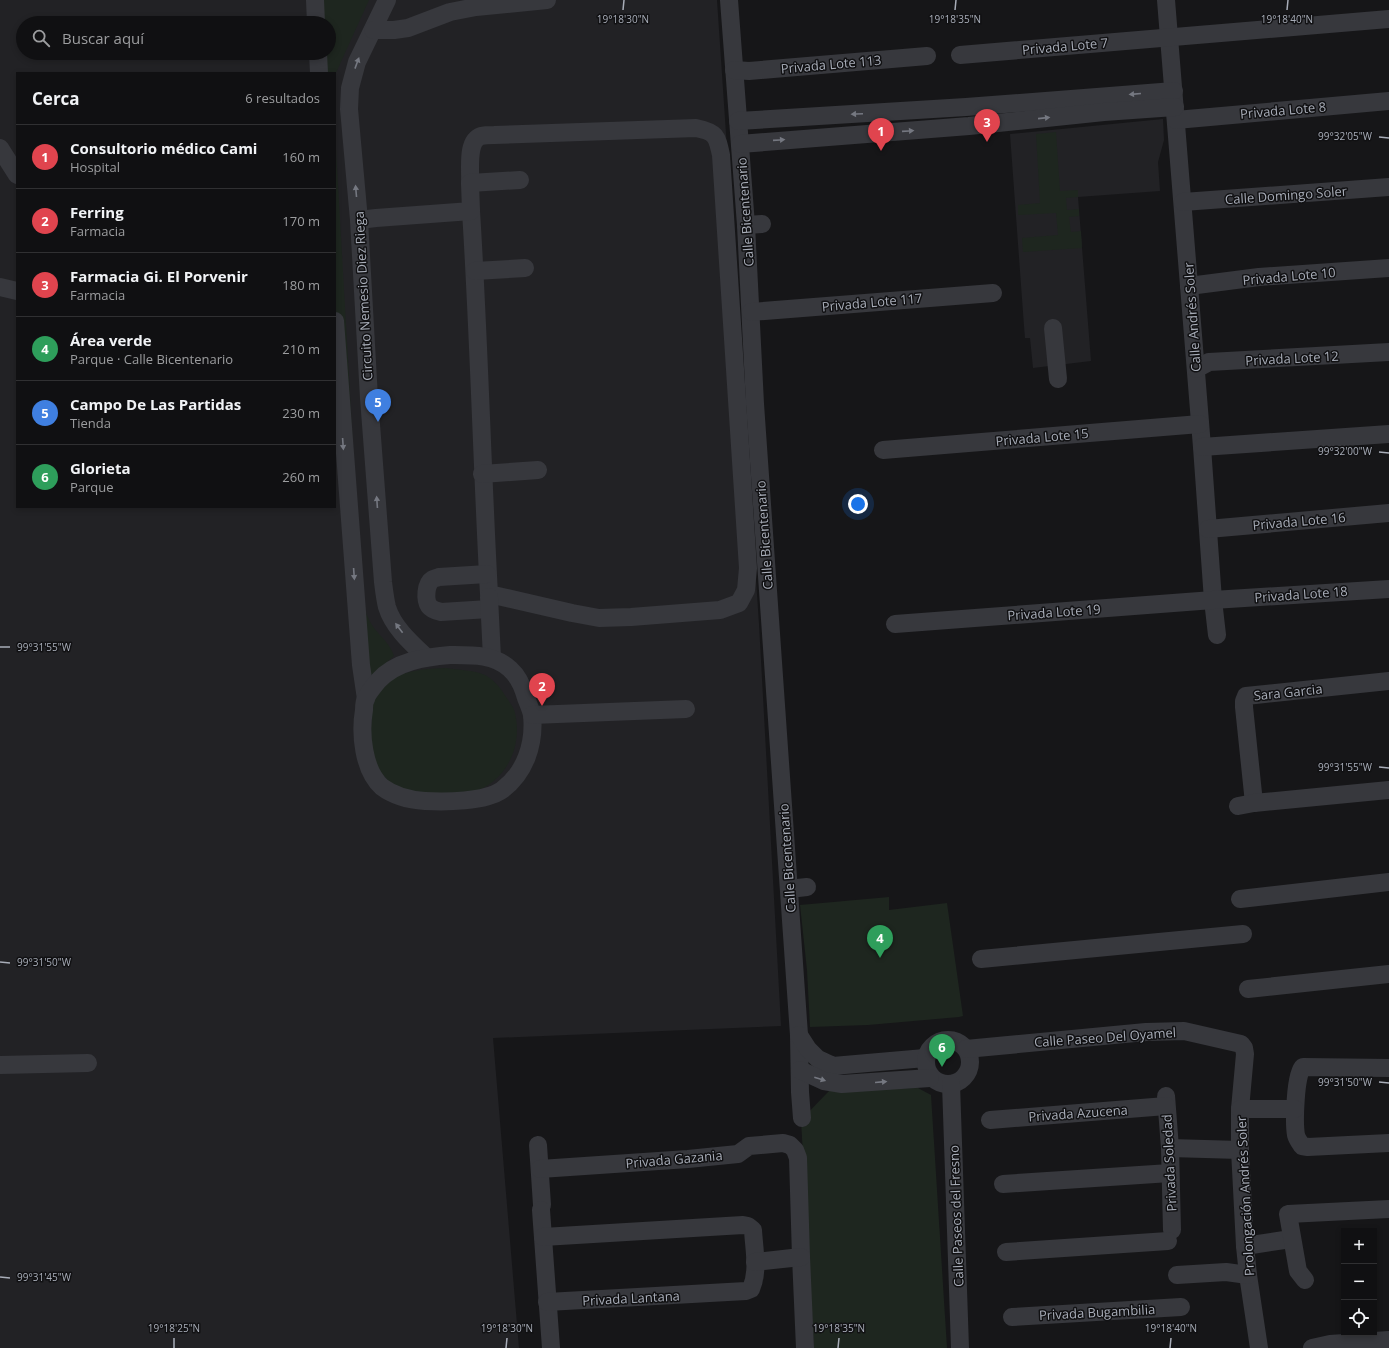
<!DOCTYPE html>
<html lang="es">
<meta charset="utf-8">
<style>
:root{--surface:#101012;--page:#19191b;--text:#f1f3f6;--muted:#9c9d9f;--line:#303032;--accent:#2563eb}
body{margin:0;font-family:"Open Sans",sans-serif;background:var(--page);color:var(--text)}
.controls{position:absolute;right:12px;bottom:12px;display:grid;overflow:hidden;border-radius:0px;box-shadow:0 2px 6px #0003}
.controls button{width:36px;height:36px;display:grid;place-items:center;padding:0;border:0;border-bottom:1px solid var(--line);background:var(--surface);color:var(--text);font:20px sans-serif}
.you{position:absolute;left:858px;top:504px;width:14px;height:14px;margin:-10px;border:3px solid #fff;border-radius:50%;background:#1a73e8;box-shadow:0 0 0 6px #1a73e833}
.badge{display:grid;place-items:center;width:26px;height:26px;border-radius:50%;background:var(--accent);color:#fff;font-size:13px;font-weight:700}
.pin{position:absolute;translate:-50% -33px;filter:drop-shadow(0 1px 2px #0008)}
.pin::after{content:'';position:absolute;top:21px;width:14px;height:12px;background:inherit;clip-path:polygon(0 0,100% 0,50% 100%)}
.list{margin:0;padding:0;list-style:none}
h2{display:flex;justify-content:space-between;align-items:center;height:52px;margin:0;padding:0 16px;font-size:17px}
h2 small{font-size:13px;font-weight:400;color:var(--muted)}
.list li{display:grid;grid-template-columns:26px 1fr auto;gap:12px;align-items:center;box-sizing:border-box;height:64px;padding:0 16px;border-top:1px solid var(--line)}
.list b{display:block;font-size:15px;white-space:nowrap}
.list p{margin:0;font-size:13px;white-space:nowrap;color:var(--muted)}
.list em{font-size:13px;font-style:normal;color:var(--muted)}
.icon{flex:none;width:22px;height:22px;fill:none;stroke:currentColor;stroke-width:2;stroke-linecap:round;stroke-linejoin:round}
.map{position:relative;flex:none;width:1389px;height:1348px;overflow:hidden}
.search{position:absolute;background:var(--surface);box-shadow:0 2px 6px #0003;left:16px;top:16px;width:320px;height:44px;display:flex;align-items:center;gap:10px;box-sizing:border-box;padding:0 14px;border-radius:22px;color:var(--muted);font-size:15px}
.panel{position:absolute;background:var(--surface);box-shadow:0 2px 6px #0003;left:16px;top:72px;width:320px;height:436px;border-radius:0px}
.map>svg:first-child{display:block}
.built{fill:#222225;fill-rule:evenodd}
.green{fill:#1e261f}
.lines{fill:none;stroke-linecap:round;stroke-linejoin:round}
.minor{stroke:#37383d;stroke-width:18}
.oneway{fill:#757881}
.ticks{fill:none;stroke:#a8adb8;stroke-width:1.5}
.labels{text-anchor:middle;stroke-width:3;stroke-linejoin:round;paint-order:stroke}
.street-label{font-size:13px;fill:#a8adb8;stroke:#111113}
.ticks-label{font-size:10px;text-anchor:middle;fill:#a8adb8;stroke:#111113;stroke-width:3;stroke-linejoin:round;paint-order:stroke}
</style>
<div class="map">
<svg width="1389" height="1348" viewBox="0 0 1389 1348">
<rect width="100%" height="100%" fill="#161618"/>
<g class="built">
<path d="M0,0H717L759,624L781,1026L493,1038L519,1348H0ZM23,23H329V53H23ZM17,73H335V507H17Z"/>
<path d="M1163,119L1164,140L1158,162L1160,191L1078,197L1091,361L1033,368L1030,338H1025L1024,326L1010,134Z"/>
</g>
<g class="green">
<path d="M314,0H369L335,75V73H319L317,53H329V23H315Z"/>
<path d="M1056,132L1060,191L1078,190V197L1066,198L1067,210L1079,209V216L1069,217L1071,232L1081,231L1082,248L1023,252L1022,238L1058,235L1056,213L1018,215V205L1040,203L1036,134Z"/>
<path d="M335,133L362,603C365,611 369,621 374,628C382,638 390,644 394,656L367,679L335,325Z"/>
<path d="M446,668C459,670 473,670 485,675C493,679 500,687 504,694C508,700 514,707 515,713C523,747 506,783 471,793C450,798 417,791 395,789L369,759L373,696C379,691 385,683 392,679C409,669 427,669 446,668Z"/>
<path d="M889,897V910L947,903L963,1016L959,1017L868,1025L810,1027L807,970L800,905Z"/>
<path d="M918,1088L931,1095L947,1348H814L801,1120L830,1090Z"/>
</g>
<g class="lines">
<g class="minor">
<path d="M315,0L316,23"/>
<path d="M387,0L357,62L350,88L349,109L359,220L369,398L383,582C384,590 385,599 387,607C393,627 411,643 426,657"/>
<path d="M729,0L746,225L755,404L799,1035L800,1092L802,1118"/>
<path d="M1166,0L1202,447L1213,600L1217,635"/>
<path d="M373,30H394L408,28L450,12L476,7L547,0"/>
<path d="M318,53L319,73"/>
<path d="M960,55L1389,19"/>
<path d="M734,70L749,71L927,56"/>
<path d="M1176,120L1389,101"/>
<path d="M738,121L966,107L1174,91"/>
<path d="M740,144L969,126L1104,112L1175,107"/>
<path d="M0,148L17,175"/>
<path d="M470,183C471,170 466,141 481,136C485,135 490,135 494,135L696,128C716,132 717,136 721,155L748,568L746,590L739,603L720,610L631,617L599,618L572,613L489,594C482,466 479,338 471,211"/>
<path d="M1183,202L1389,187"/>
<path d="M359,220L376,218L471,211L470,183L520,180"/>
<path d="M746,225L762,224"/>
<path d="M475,271L525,268"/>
<path d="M1189,286L1259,277L1389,268"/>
<path d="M0,287L17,291"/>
<path d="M751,312L993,293"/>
<path d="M335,321L361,665L366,699"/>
<path d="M1053,328L1058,379"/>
<path d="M1196,369L1209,362L1389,352"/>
<path d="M1202,447L1389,434"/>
<path d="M883,450L1200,424"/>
<path d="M482,474L538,470"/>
<path d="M1208,529L1389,513"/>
<path d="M487,574L439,577C437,578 434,578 433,579C425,584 425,600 429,606C432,610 437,611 441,612L489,609"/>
<path d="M489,597L492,658"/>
<path d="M895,624L1213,600L1389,589"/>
<path d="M450,655C471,655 494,654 510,669C519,677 523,687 526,698C528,703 531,710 532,715C535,744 525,773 502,790C485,802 445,802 425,801C410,800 394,796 382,787C363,770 360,733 364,710C364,707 364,702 366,698C368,693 374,686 378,681C396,661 425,657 450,655Z"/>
<path d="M532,715L686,709"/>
<path d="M1254,803L1244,707V701L1246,696L1389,681"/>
<path d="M1238,806L1254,803L1389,790"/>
<path d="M789,889L807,887"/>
<path d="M1240,899L1389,882"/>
<path d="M981,959L1243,934"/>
<path d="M1248,989L1389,974"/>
<path d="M799,1035L808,1049L818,1059L833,1066L925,1058"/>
<circle cx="948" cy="1062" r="22"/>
<path d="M966,1049L1146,1032L1184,1031L1241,1044L1244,1048L1245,1054L1240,1109V1150L1245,1246L1248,1275L1259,1348"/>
<path d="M0,1065L88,1063"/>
<path d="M1389,1068L1303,1067C1295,1073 1294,1124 1296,1135C1297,1139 1300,1143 1302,1146L1308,1147L1389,1143"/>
<path d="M800,1070L824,1081L842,1084L930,1078"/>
<path d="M951,1084L960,1348"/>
<path d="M1166,1096L1170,1148L1172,1230"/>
<path d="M1240,1109H1295"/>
<path d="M990,1120L1166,1106"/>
<path d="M538,1145L542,1205"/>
<path d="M1170,1148L1240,1150"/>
<path d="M540,1169L688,1159L738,1154L749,1146L783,1143L790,1145L795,1150L798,1158L801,1257L805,1348"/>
<path d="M1003,1184L1170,1173"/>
<path d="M541,1210L551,1348"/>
<path d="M543,1237L743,1225L748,1226L753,1230C754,1249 759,1271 751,1289L746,1291L547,1302"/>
<path d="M1245,1246L1291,1239"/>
<path d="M1006,1252L1168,1241"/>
<path d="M755,1262L801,1257"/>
<path d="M1177,1275L1226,1272L1248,1275"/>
<path d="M1305,1280L1298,1271L1288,1214L1389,1209"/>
<path d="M1012,1317L1181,1307"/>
<path d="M1312,1348L1330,1344L1389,1340"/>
</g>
</g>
<defs><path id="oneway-solid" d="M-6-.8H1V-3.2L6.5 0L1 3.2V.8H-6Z"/></defs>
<g class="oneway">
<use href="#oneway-solid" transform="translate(357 63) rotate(-70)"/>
<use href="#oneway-solid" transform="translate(1135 94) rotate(175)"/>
<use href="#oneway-solid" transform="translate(857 114) rotate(177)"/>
<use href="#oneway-solid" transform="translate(1044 118) rotate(-6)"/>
<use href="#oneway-solid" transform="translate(908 131) rotate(-4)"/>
<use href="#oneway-solid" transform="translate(779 140) rotate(-4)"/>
<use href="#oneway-solid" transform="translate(356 191) rotate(-95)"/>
<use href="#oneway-solid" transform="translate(343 444) rotate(86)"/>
<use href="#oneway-solid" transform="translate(377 502) rotate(-94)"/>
<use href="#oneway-solid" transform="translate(354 574) rotate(86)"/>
<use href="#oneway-solid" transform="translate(399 628) rotate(-127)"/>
<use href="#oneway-solid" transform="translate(820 1079) rotate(18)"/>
<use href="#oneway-solid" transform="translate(881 1082) rotate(-5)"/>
</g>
<path class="ticks" d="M623,10L624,0M955,10L956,0M1287,10L1288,0M1379,137L1389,138M1379,452L1389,453M0,647H10M1379,767L1389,768M0,962L10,963M1379,1082L1389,1083M0,1277L10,1278M174,1348V1338M506,1348L507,1338M838,1348L839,1338M1170,1348L1171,1338"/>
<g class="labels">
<g class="street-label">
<text transform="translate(1065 46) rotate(-5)" y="5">Privada Lote 7</text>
<text transform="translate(831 64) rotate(-5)" y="5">Privada Lote 113</text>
<text transform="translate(1283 110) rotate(-5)" y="5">Privada Lote 8</text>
<text transform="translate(1286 195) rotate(-4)" y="5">Calle Domingo Soler</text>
<text transform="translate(745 212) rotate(-94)" y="5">Calle Bicentenario</text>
<text transform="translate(1289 276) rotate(-5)" y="5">Privada Lote 10</text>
<text transform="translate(363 296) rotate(-93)" y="5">Circuito Nemesio Diez Riega</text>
<text transform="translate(872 302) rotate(-5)" y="5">Privada Lote 117</text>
<text transform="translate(1192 317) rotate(-94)" y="5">Calle Andrés Soler</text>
<text transform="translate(1292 358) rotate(-3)" y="5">Privada Lote 12</text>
<text transform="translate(1042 437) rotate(-5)" y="5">Privada Lote 15</text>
<text transform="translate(1299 521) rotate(-5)" y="5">Privada Lote 16</text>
<text transform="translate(764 535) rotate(-94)" y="5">Calle Bicentenario</text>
<text transform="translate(1301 594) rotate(-4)" y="5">Privada Lote 18</text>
<text transform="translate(1054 612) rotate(-4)" y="5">Privada Lote 19</text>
<text transform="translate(1288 692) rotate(-6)" y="5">Sara Garcia</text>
<text transform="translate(787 858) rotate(-94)" y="5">Calle Bicentenario</text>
<text transform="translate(1105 1037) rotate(-4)" y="5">Calle Paseo Del Oyamel</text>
<text transform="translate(1078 1113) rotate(-4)" y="5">Privada Azucena</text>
<text transform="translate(674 1159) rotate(-5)" y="5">Privada Gazania</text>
<text transform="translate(1169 1163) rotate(-93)" y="5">Privada Soledad</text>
<text transform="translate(1245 1196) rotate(-93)" y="5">Prolongación Andrés Soler</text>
<text transform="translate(956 1216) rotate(-92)" y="5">Calle Paseos del Fresno</text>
<text transform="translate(631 1298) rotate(-3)" y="5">Privada Lantana</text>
<text transform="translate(1097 1312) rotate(-3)" y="5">Privada Bugambilia</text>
</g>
</g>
<g class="ticks-label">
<text x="623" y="23">19°18'30"N</text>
<text x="955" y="23">19°18'35"N</text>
<text x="1287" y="23">19°18'40"N</text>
<text x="1345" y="140">99°32'05"W</text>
<text x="1345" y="455">99°32'00"W</text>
<text x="44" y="651">99°31'55"W</text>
<text x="1345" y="771">99°31'55"W</text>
<text x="44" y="966">99°31'50"W</text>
<text x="1345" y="1086">99°31'50"W</text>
<text x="44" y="1281">99°31'45"W</text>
<text x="174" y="1332">19°18'25"N</text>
<text x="507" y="1332">19°18'30"N</text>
<text x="839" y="1332">19°18'35"N</text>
<text x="1171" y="1332">19°18'40"N</text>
</g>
</svg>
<div class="controls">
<button>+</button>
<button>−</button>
<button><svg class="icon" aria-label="locate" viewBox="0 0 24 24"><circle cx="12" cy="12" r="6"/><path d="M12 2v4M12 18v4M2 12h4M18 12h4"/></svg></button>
</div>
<div class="you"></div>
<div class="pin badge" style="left:881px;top:151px;background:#e0444e">1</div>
<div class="pin badge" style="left:542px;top:706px;background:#e0444e">2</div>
<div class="pin badge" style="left:987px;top:142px;background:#e0444e">3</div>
<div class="pin badge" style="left:880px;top:958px;background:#2e9e5b">4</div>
<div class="pin badge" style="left:378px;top:422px;background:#3f7fe0">5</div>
<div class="pin badge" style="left:942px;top:1067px;background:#2e9e5b">6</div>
<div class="search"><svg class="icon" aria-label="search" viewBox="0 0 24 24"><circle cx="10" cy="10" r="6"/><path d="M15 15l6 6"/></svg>Buscar aquí</div>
<section class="panel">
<h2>Cerca<small>6 resultados</small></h2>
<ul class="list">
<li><span class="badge" style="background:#e0444e">1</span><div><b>Consultorio médico Cami</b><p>Hospital</p></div><em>160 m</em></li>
<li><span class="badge" style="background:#e0444e">2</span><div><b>Ferring</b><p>Farmacia</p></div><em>170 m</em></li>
<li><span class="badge" style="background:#e0444e">3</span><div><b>Farmacia Gi. El Porvenir</b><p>Farmacia</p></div><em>180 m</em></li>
<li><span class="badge" style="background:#2e9e5b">4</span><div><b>Área verde</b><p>Parque · Calle Bicentenario</p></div><em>210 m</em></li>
<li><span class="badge" style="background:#3f7fe0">5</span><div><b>Campo De Las Partidas</b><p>Tienda</p></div><em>230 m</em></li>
<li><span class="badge" style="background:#2e9e5b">6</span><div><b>Glorieta</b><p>Parque</p></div><em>260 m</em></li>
</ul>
</section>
</div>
